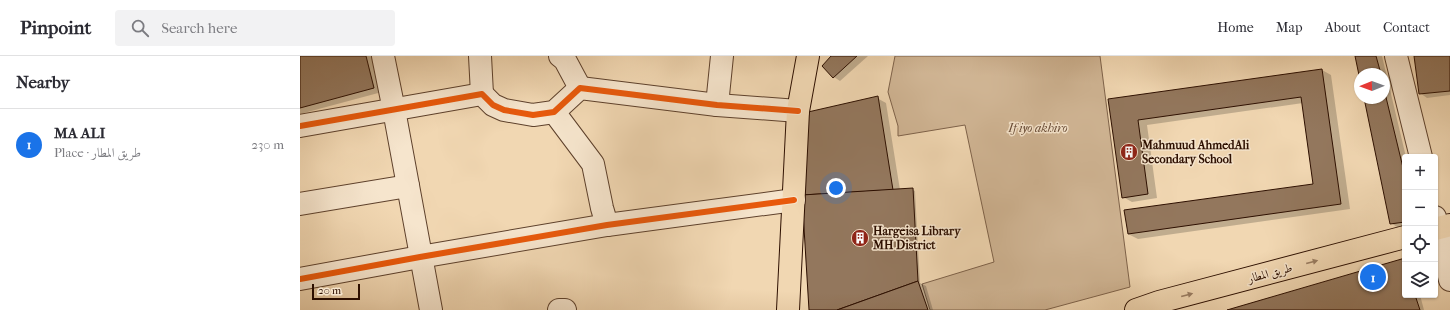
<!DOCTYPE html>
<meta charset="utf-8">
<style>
:root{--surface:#fff;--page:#f2f2f3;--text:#2b2b33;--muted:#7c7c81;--line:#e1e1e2;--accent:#1a73e8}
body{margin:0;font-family:"IM FELL French Canon",Amiri,serif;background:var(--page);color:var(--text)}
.controls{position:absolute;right:12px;bottom:12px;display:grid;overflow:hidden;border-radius:4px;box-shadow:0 1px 3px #0004}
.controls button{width:36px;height:36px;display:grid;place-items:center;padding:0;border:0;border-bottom:1px solid var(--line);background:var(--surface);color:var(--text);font:20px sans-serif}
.compass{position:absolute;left:1054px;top:12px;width:36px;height:36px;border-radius:50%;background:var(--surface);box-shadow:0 1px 3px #0004;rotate:269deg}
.scale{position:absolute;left:12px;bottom:10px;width:48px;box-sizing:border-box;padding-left:4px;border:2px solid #2d0f00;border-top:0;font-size:11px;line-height:14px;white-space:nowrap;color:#2d0f00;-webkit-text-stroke:3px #f6e5cd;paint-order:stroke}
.you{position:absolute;left:536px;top:132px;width:14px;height:14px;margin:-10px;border:3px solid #fff;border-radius:50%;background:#1a73e8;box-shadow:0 0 0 6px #1a73e833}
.badge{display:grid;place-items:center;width:26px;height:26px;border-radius:50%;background:var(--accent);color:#fff;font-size:13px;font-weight:700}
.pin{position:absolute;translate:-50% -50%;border:2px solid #fff;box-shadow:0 1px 4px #0006}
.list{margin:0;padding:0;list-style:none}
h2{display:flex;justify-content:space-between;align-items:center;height:52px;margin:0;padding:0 16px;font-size:17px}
h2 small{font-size:13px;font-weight:400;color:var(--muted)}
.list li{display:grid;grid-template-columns:26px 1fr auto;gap:12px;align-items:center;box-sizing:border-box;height:72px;padding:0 16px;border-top:1px solid var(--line)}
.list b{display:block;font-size:15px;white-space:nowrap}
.list p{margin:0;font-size:13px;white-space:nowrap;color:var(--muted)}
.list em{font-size:13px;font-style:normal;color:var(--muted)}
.icon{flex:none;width:22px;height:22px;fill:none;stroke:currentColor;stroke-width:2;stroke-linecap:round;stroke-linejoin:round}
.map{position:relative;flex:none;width:1150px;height:254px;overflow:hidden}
header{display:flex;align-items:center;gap:24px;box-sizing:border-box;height:56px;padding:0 20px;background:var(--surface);border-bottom:1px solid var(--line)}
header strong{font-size:19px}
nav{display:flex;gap:22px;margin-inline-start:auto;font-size:14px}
.search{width:280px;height:36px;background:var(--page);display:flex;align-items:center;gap:10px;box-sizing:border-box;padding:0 14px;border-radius:4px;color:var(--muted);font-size:15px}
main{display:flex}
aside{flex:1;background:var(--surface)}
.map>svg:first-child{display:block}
.green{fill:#d0b594;stroke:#7e624a}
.shadow{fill:#0003}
.building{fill:#93775d;stroke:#2d0f00}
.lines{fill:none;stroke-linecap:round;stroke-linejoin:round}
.minor-casing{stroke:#5e412c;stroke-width:24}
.major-casing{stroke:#2d0f00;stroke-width:24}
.minor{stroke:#f6e5cd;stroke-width:22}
.major{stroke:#f1d7b2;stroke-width:22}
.cycleway-casing{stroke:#f6e5cd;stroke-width:8}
.cycleway{stroke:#e8590c;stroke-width:6}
.oneway{fill:#997d62}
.labels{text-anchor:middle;stroke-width:3;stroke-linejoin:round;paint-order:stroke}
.park-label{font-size:12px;font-style:italic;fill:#664934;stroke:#f6e5cd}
.poi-label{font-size:12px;font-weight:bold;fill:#2d0f00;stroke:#f6e5cd;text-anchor:start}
.street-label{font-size:12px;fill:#2d0f00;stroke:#f6e5cd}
</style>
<header>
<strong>Pinpoint</strong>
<div class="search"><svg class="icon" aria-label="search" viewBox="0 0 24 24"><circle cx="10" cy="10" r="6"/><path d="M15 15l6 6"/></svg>Search here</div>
<nav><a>Home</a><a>Map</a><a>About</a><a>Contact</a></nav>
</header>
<main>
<aside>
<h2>Nearby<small></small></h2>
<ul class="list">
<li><span class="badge">1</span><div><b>MA ALI</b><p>Place · طريق المطار</p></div><em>230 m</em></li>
</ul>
</aside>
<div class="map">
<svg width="1150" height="254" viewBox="0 0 1150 254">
<rect width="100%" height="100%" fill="#f1d7b2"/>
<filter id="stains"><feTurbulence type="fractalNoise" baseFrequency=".005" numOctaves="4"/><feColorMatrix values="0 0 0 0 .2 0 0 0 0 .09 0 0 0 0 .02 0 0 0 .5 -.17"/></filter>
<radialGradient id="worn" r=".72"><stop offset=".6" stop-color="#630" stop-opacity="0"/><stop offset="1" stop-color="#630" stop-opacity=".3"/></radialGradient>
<path class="green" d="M595,0H800L830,231L745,254H630L622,228L694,206L665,69L598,80V70L588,36Z"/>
<g class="shadow">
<path d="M0,0H72L82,36L0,58Z"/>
<path d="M533,0H568L540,25L534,21Z"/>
<path d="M1056,0H1082L1106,101L1105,170L1097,171L1091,167L1065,42H1084V18L1060,19Z"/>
<path d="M1115,0H1150V39L1127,42L1120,37Z"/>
<path d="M1022,14L1031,19L1050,153L838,183L828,178L1014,128L1003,47L847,69L857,142L832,146L823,141L809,44Z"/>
<path d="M577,42L586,47L600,134H613L615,135L620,227L626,230L633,254H510Z"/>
<path d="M1105,239H1120L1124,254H931Z"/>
</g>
<g class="building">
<path d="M0,0H66L74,32L0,52Z"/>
<path d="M531,0H557L533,22L522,10Z"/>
<path d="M1055,0H1076L1081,18H1060V24Z"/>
<path d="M1114,0H1150V35L1119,38Z"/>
<path d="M1022,13L1041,148L828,178L824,154L1013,128L1001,41L838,64L848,138L822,142L808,43Z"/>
<path d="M1084,33L1105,120V166L1090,168L1064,42H1084Z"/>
<path d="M578,40L593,134L502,139L508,56Z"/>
<path d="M613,132L618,225L537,254H509L502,139Z"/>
<path d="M1105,202V239H1115L1120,254H927Z"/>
<path d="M618,225L628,254H537Z"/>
</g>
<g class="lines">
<defs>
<g id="minor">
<path d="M83,0L94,54L131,254"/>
<path d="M180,0L182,38"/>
<path d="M260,0L265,4L280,32"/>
<path d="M1096,0L1121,101"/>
<path d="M417,49L422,0"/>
<path d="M254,56L293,108L302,152L307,169"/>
<path d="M0,70L182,38L193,49L204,54L233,59L254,56L280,32L417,49L498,55"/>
<path d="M0,148L108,130"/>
<path d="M1135,161L1150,224"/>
<path d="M0,223L120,201L307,169L494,144"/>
<path d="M259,254H265"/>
</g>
<g id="major">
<path d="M1135,173L1150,169"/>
<path d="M488,254L498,55L508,0"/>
<path d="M836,254L859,246L1105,181"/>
</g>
</defs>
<use href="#minor" class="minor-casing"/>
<use href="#major" class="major-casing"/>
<use href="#minor" class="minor"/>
<use href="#major" class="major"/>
<defs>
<g id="cycleway">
<path d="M0,70L182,38L193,49L204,54L233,59L254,56L280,32L417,49L498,55"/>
<path d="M0,223L120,201L307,169L494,144"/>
</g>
</defs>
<use href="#cycleway" class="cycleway-casing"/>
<use href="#cycleway" class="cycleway"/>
</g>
<defs><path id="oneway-solid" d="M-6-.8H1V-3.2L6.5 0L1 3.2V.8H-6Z"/></defs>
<g class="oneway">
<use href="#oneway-solid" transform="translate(1012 206) rotate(-15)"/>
<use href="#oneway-solid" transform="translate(887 239) rotate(-15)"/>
</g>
<defs>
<symbol id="building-disc" viewBox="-11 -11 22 22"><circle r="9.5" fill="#8f2418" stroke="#f6e5cd"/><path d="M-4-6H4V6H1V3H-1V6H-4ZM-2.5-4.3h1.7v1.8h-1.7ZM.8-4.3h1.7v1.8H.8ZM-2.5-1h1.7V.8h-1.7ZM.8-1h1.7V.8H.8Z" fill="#fff"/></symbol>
</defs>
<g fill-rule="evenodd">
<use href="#building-disc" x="819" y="86" width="20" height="20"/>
<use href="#building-disc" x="550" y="172" width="20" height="20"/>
</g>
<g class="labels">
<g class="park-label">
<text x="738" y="76">If iyo akhiro</text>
</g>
<g class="poi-label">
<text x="842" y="93">Mahmuud AhmedAli<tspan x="842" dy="14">Secondary School</tspan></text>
<text x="573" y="179">Hargeisa Library<tspan x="573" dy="14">MH District</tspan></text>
</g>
<g class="street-label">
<text transform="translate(970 217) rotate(-15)" y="4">طريق المطار</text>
</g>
</g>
<rect width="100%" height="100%" filter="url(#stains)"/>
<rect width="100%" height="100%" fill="url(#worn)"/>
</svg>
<div class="controls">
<button>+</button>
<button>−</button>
<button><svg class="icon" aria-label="locate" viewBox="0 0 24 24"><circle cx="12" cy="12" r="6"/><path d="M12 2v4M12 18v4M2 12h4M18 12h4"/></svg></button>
<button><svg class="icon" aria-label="layers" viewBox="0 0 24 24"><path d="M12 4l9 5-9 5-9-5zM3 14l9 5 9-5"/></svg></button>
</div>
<svg class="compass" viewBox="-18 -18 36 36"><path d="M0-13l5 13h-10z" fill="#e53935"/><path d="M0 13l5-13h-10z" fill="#7c7c81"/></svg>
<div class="scale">20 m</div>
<div class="you"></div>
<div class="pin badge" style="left:1073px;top:221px">1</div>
</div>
</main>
